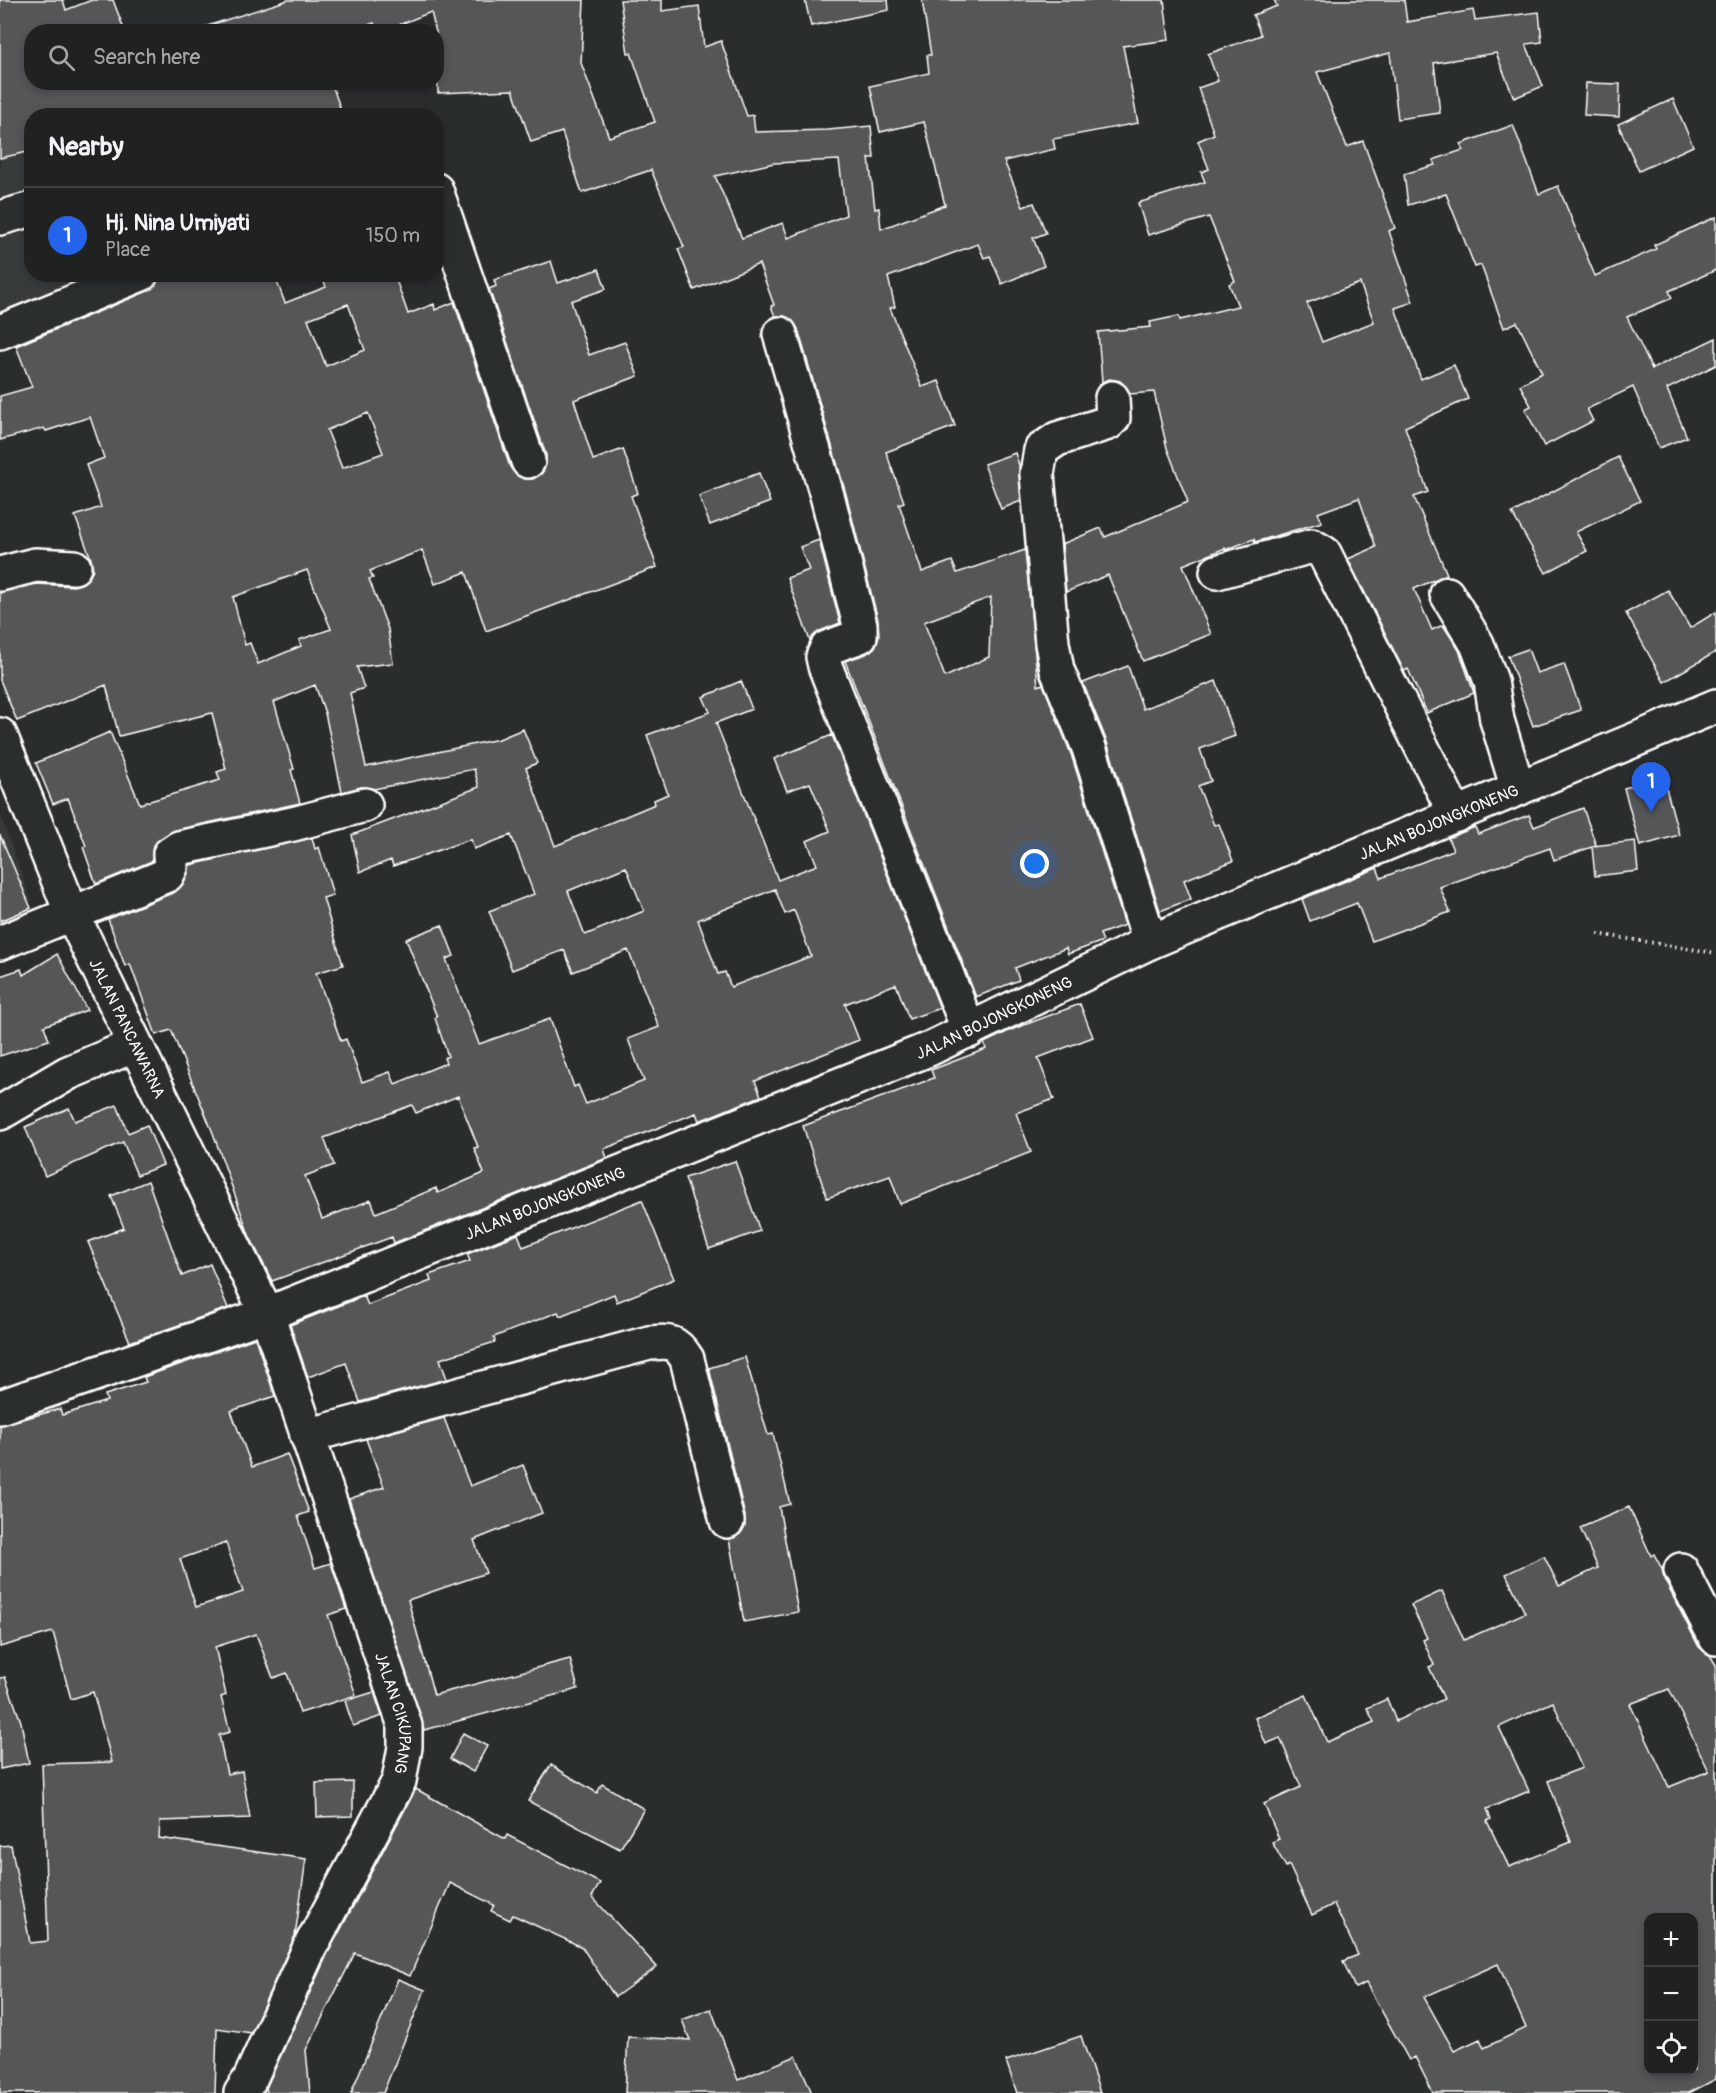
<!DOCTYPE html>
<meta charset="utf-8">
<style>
:root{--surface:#202222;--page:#2d2f2f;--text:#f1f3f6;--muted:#a2a4a5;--line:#3d3f40;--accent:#2563eb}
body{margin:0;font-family:Pangolin,sans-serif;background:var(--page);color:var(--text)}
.controls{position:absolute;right:18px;bottom:18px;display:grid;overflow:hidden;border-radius:12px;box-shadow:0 3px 9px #0003}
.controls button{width:54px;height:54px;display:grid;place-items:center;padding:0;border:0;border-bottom:2px solid var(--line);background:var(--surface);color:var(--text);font:30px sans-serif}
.you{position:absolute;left:1035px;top:864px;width:21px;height:21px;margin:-15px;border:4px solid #fff;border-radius:50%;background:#1a73e8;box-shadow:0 0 0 9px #1a73e833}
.badge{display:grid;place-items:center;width:39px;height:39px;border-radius:50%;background:var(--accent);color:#fff;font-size:20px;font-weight:700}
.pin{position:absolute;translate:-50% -50px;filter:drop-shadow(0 2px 3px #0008)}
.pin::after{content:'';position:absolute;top:32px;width:21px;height:18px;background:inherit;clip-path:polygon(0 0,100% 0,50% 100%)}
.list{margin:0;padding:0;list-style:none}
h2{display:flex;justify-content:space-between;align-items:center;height:78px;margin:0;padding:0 24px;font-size:26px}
h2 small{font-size:20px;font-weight:400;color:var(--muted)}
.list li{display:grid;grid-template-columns:39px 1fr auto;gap:18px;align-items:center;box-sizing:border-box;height:96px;padding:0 24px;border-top:2px solid var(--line)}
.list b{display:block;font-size:22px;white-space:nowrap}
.list p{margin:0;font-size:20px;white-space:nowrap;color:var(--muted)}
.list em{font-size:20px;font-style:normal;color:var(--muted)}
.icon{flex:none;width:33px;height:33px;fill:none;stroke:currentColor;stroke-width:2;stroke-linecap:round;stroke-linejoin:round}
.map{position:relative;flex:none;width:1716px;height:2093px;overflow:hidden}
.search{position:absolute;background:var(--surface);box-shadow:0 3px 9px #0003;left:24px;top:24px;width:420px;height:66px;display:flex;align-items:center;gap:15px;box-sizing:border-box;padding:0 21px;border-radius:24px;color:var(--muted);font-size:22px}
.panel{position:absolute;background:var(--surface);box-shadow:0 3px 9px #0003;left:24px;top:108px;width:420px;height:174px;border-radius:24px}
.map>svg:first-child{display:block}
.built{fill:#373a3b}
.building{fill:#555758;stroke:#fff;stroke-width:1.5;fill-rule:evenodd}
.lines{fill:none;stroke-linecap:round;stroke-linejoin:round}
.minor-casing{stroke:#fff;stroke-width:38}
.major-casing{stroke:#fff;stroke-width:38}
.path{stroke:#fff;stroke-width:4;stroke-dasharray:1.5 4.5;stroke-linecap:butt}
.minor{stroke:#2a2d2e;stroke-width:33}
.major{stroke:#2a2d2e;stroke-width:33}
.labels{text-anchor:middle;stroke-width:4.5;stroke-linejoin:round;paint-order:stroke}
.street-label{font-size:16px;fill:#fff;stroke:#2a2d2e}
</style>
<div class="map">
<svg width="1716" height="2093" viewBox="0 0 1716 2093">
<rect width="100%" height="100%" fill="#2a2d2e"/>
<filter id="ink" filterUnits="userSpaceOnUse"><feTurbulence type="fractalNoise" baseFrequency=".0167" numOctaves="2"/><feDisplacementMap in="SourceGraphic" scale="12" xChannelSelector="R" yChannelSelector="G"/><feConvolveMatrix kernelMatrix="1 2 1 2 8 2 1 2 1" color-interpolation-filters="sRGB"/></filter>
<g filter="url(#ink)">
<g class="built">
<path d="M0,105L32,116V274L123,275L0,329Z"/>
<path d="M0,814L31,900L0,912Z"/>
</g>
<g class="building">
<path d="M0,0H63L66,10L92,0H113L125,32H32V82H331L343,116H32V151L0,158Z"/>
<path d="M288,0H584L581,63L609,137L655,122L631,53H628L620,0H662V11L699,6L704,47L721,41L747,116L753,115L755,132L828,130L871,126L874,158H869L875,209L879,208L881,229L945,205L924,122L880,132L870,86L929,73L927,55H931L922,0H1164L1169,40L1123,46L1138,123L1053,139L1055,149L1004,161L1023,207L1034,203L1046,233L1033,238L1044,266L1002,284L990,256L984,258L978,244L888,277L895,307L890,308L922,387L939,381L955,426L886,452L904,502L899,504L922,572L952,561L957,573L1025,550L1038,686L1043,684L1071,754L1125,925L1100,934L1103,941L1068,954L1066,948L1015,968L1019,980L976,997L845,661L866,654L875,647L879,636L878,620L846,494L798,329L792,320L784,316H775L771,306L774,305L759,264L694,290L678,249L684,247L651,170L582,193L562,132L531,142L513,90L438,93L436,32L431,12L381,32H377L374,23L348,32H204V27ZM839,160L846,215L788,238L783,223L742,238L715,176L774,163ZM991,597L989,657L945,677L924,622Z"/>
<path d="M805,0H888L889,10L811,26Z"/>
<path d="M1274,0H1404L1407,22L1473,10L1475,20L1539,12L1542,42L1526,44L1543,86L1514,98L1496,53L1434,63L1440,113L1398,119L1390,53L1317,72L1347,147L1363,141L1395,228L1389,231L1413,302L1395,308L1421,379L1454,365L1468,399L1405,427L1428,492L1414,497L1447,574L1414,589L1432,630L1443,625L1459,650L1474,693L1427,713L1408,669L1404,671L1348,559L1376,547L1359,498L1318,513L1322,522L1255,542L1254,539L1225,550V548L1183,565L1211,634L1143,661L1108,575L1066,592L1062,544L1101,528L1105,537L1188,502L1167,448L1154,392L1130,394L1120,381L1110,379L1102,382L1098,332L1151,327L1150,322L1179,316L1180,320L1238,306L1229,284L1235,281L1209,217L1148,235L1138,203L1205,182L1201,172L1209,169L1198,141L1214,134L1198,88L1218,81L1208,54L1261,35L1253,15L1277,6ZM1360,283L1374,322L1322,342L1307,303Z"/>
<path d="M1586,83L1620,84L1619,117L1584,115Z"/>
<path d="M1673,99L1693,146L1639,171L1618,124Z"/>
<path d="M1513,125L1539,194L1558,186L1595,276L1656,249L1654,245L1716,217V270L1669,291L1672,298L1627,317L1652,369L1716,338V365L1667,389L1687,437L1659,448L1633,387L1587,409L1593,421L1544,446L1525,409L1531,406L1520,385L1542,373L1517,322L1504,328L1481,265L1475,267L1446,194L1408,205L1404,174L1435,165L1433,160L1463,150L1461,144Z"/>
<path d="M551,261L558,283L599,269L606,289L571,301L589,355L625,342L638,376L574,400L593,460L623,449L638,493L631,496L657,567L486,631L466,572L435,584L422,550L370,571L373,578L369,579L388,629L393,663L357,667L364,688L350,693L366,767L499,739L523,729L537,763L526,768L555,846L655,804L654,800L668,794L647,735L710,712L703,697L741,681L752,709L716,723L778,880L817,865L807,841L830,831L810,783L787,791L774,759L832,735L940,1008L909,1019L896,984L845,1004L859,1040L755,1081L761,1096L699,1121L696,1113L604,1149L607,1158L394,1243L392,1237L272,1281L249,1235L213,1133L171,1030L156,1035L130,964L125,966L108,919L175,892L184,883L190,865L312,838L315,849L319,847L333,895L323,898L343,965L316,973L341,1041L346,1039L362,1082L390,1072L395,1084L446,1063L444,1058L448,1056L435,1018L437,1017L406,939L442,925L454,956L446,959L479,1044L550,1019L574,1087L578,1085L586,1104L644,1081L628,1039L659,1027L628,950L573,972L564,950L512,970L489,911L534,894L511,835L474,849L471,839L393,866L391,860L360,872L352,835L479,787L474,769L374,789L361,787L342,792L325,713L315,685L274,702L294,769L291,770L300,803L175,830L153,845L152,861L96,884L83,847L86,846L68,798L53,804L36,763L110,732L140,804L220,780L217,772L226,769L212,713L119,736L106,685L17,721L0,680V592L37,584L74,586L83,583L89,578L93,569L91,559L75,516L101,507L86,465L104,458L90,417L46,431L44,428L0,440V396L32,387L16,346L148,291L156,285L159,274H274L285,303L326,287L321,274H394L408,314L434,304L435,310L454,302L510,467L516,475L524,479H533L542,473L546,464V455L489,289L496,286L494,280ZM348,304L365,350L326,366L308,319ZM368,413L383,453L342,468L327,430ZM307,570L331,629L299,640L301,646L258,664L250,643L245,645L233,597ZM626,867L644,911L585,935L568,891ZM775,889L785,914L794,910L811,956L731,987L725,972L718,974L698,920ZM458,1096L478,1147L474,1148L484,1173L438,1193L436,1188L376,1213L371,1200L322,1219L305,1176L334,1165L324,1138L412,1105L416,1113Z"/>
<path d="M1015,453L1019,465L1021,501L1001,509L984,464Z"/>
<path d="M1618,457L1640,501L1576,532L1587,551L1546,573L1512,513Z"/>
<path d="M759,473L770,502L710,525L699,496Z"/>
<path d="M819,540L840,623L820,631L810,641L787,578L809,570L800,547Z"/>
<path d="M1668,590L1690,628L1716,612V652L1664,682L1626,613Z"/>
<path d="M1528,649L1537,673L1564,664L1581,710L1533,726L1508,656Z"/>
<path d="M1128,666L1143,709L1216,681L1235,736L1200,749L1211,781L1198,786L1214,825L1219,824L1233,861L1184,880L1191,899L1160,911L1107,742L1083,683Z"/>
<path d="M1663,777L1679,835L1640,846L1624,788Z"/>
<path d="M1583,808L1596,845L1593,846L1635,841L1638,871L1595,876L1592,847L1554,860L1550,848L1440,887L1450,912L1372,941L1357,903L1310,921L1302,899L1377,868L1381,878L1453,850L1448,838L1475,827L1478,834L1529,815L1534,827Z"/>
<path d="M0,835L31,908L0,921Z"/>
<path d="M57,954L87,1010L44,1026L49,1040L0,1056V976L21,969L23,975Z"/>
<path d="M1080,1004L1093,1037L1038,1058L1054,1099L1016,1113L1031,1152L900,1204L890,1176L827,1198L803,1126L934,1078L931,1070L986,1049L984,1043L1011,1030Z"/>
<path d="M117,1105L128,1133L147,1125L163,1165L137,1175L123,1142L45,1176L25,1127L69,1108L75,1121Z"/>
<path d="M735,1161L760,1231L709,1249L685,1178Z"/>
<path d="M148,1181L182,1276L210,1264L228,1308L130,1342L88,1242L124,1228L111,1196Z"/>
<path d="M642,1200L674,1279L617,1302L614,1294L560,1316L558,1312L494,1337L495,1342L440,1359L447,1379L360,1402L346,1363L308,1377L290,1325L364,1296L368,1305L431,1281L429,1275L470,1261L467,1254L518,1234L523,1247Z"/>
<path d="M255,1338L275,1396L231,1411L252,1467L287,1454L309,1512L298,1516L315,1568L331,1563L346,1609L328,1615L356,1695L300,1713L287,1673L273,1678L256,1634L215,1647L226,1695L221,1697L230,1732L219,1735L227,1774L242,1771L250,1818L160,1821L159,1838L306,1859L295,1936L251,2033L217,2028L215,2093H0V1846L11,1845L30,1943L48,1941L42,1764L112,1762L93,1692L71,1699L53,1632L0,1647V1425L60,1409L62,1415L107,1401L105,1395L146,1382L144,1377ZM226,1543L243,1592L196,1607L180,1559Z"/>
<path d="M745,1357L768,1435L773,1434L790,1504L779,1507L798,1612L744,1622L729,1539L740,1534L745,1526V1516L709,1368Z"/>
<path d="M444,1418L470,1486L523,1465L542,1513L474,1540L486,1573L408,1600L434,1695L570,1659L578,1689L424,1730L349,1499L384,1487L366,1439Z"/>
<path d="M1629,1507L1651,1556L1654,1554L1662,1569L1664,1579L1699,1647L1710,1655L1716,1665V2079L1689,2093H1433L1415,2057L1409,2060L1366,1983L1355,1988L1343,1961L1358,1955L1334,1904L1312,1915L1289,1865L1286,1867L1272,1842L1279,1839L1264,1804L1301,1787L1280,1738L1266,1744L1255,1718L1306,1695L1327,1742L1374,1722L1367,1708L1387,1699L1396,1721L1444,1699L1429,1667L1434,1665L1423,1640L1427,1638L1411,1605L1442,1591L1464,1640L1525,1613L1506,1574L1544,1556L1559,1586L1598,1568L1580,1528ZM1669,1689L1709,1771L1669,1787L1630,1704ZM1553,1702L1582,1768L1548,1781L1571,1842L1509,1867L1487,1821L1491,1819L1487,1809L1529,1791L1499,1727ZM1648,1917H1694V2070H1648ZM1498,1964L1526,2028L1484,2048L1480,2039L1454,2051L1424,1997Z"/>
<path d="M5,1677L21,1722L29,1763L0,1769V1678Z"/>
<path d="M374,1692L382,1716L353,1726L345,1701Z"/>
<path d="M463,1733L487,1746L473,1772L450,1759Z"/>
<path d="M551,1765L597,1793L602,1784L644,1809L620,1849L528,1801Z"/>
<path d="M353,1782V1816L317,1817L316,1783Z"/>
<path d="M416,1789L505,1839L507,1835L600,1883L592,1897L657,1967L615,1997L582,1947L513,1915L510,1920L491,1911L494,1905L450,1883L410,1976L355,1953L306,2050L310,2093H267L266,2088L327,1955Z"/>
<path d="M398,1979L425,1990L383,2093H351Z"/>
<path d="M711,2009L738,2080L796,2056L812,2093H625L628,2037L690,2040L682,2020Z"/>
<path d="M1081,2036L1100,2093H1017L1006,2061Z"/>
</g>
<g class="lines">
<defs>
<g id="minor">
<path d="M436,190L528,461"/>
<path d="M0,218L32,209"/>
<path d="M0,332L141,274"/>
<path d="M780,334L828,499L860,625V636L827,648L823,657L825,666L969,1031"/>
<path d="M1112,398L1113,418L1108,423L1057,439L1041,450L1037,474L1052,643L1057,670L1089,748L1150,942"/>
<path d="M1217,572L1312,546L1324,553L1456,815"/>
<path d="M0,574L35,565L74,567"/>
<path d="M1447,594L1477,644L1491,681L1497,720L1518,789"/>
<path d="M0,943L167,875L171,867L170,854L179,848L293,824L365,805"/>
<path d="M0,1113L68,1073L135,1045"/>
<path d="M307,1436L649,1343C670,1341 676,1341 687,1359L727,1521"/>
<path d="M1681,1570L1716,1638"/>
</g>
<g id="major">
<path id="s1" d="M0,735L72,914L267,1314L405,1726V1747L399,1781L310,1947L250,2079L241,2093"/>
<path id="s2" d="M0,1407L267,1314L929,1049L1150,942L1716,706"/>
</g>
</defs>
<use href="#minor" class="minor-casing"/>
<use href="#major" class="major-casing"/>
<path class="path" d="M1598,934L1716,953"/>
<use href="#minor" class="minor"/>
<use href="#major" class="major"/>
</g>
</g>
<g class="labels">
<g class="street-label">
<text dy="6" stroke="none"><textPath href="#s2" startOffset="1554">JALAN BOJONGKONENG</textPath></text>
<text dy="6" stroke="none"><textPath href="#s2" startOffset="1068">JALAN BOJONGKONENG</textPath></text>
<text dy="6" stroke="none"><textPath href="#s1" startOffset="320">JALAN PANCAWARNA</textPath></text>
<text dy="6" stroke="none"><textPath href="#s2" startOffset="582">JALAN BOJONGKONENG</textPath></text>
<text dy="6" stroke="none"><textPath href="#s1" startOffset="1058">JALAN CIKUPANG</textPath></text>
</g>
</g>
</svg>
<div class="controls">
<button>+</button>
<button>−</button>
<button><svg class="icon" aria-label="locate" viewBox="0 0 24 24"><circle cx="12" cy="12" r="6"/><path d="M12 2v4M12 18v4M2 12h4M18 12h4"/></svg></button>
</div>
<div class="you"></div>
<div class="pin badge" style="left:1651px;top:812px">1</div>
<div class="search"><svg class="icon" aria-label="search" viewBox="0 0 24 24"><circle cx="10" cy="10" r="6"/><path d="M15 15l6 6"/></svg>Search here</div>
<section class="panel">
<h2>Nearby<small></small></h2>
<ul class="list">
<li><span class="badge">1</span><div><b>Hj. Nina Umiyati</b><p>Place</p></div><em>150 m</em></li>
</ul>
</section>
</div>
